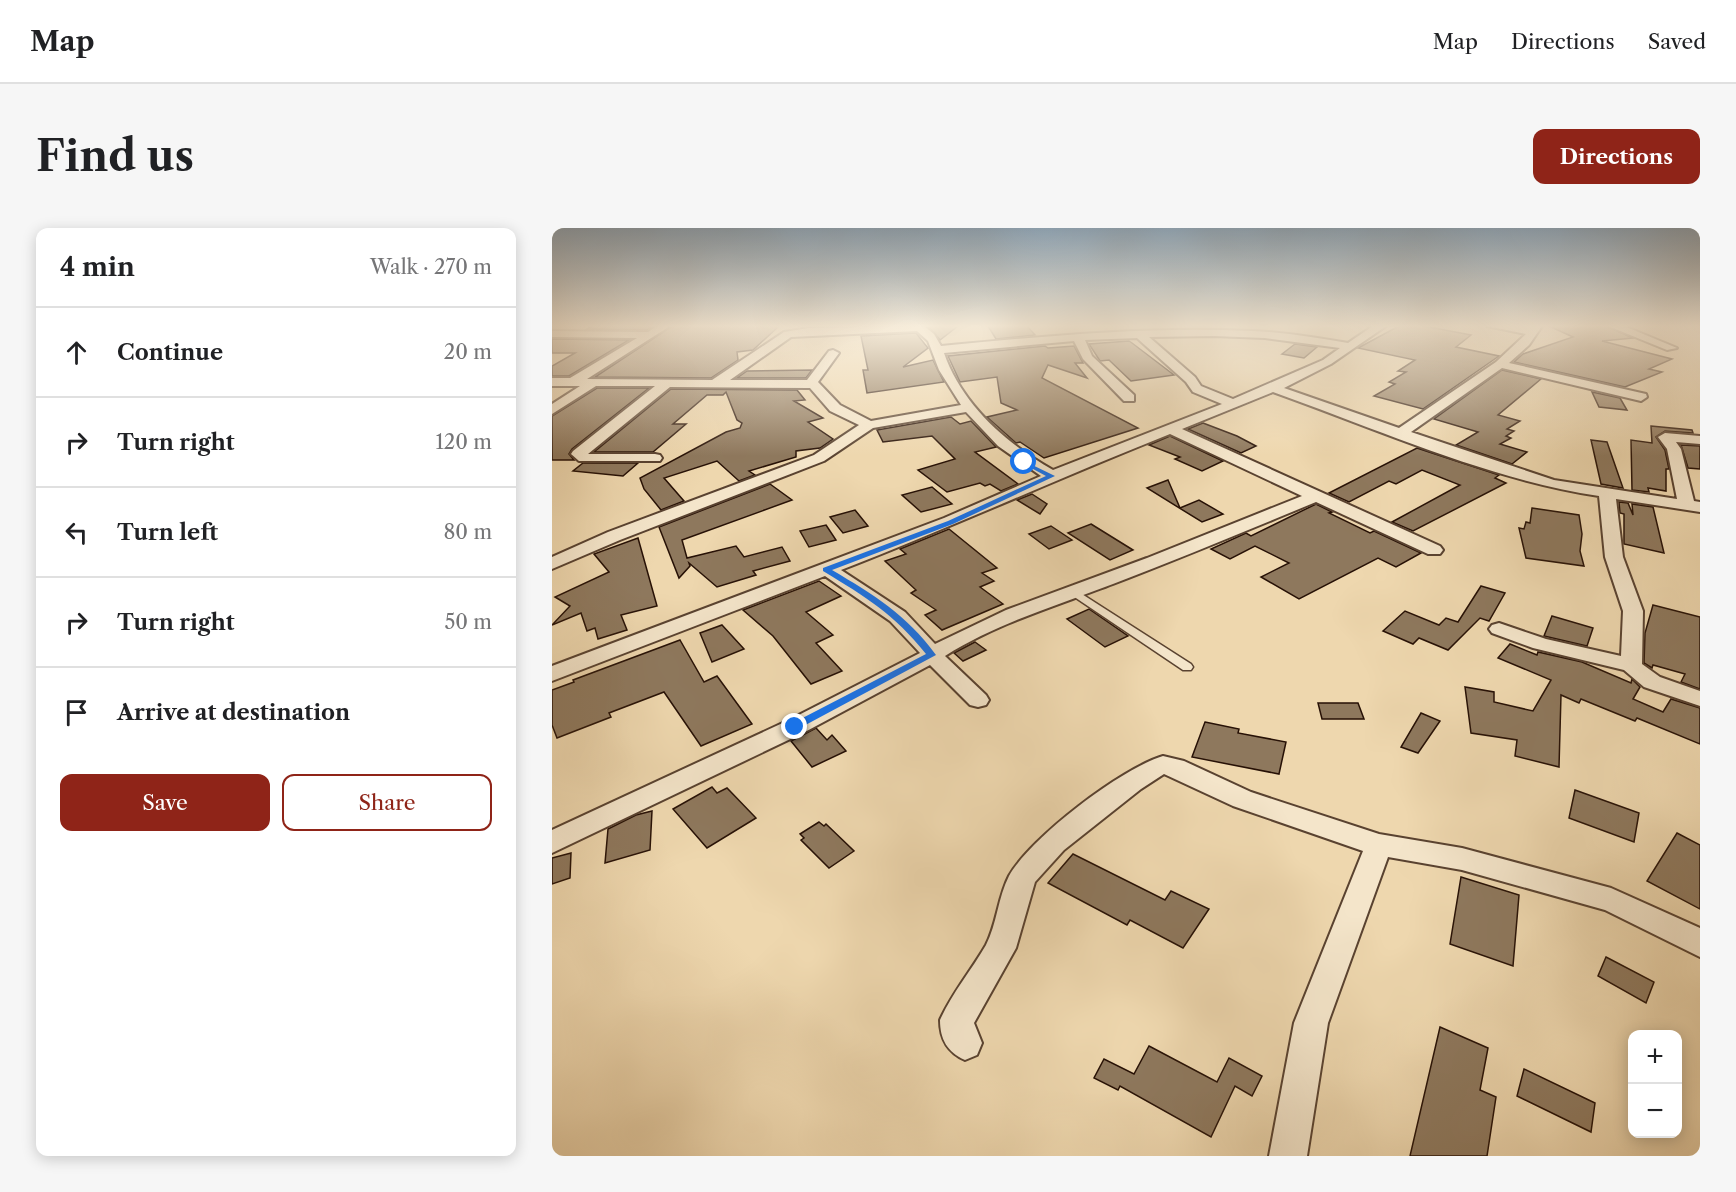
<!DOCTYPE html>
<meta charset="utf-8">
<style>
:root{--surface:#fff;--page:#f6f6f6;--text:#202124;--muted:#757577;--line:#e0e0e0;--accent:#8f2418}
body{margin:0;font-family:"Libre Caslon Text",serif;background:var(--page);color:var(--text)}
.controls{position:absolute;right:18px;bottom:18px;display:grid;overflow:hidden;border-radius:12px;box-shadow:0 3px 15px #0003}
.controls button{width:54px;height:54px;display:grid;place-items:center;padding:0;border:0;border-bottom:2px solid var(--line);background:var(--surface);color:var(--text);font:30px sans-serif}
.stop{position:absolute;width:18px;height:18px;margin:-14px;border:4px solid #1a73e8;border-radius:50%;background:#fff}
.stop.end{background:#1a73e8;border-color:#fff;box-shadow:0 2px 6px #0008}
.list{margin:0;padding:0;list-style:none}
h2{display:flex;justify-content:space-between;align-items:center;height:78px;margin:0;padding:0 24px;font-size:26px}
h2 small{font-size:20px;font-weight:400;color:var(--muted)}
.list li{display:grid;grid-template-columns:39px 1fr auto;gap:18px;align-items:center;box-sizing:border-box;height:90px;padding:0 24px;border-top:2px solid var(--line)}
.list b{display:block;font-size:22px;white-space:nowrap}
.list em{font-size:20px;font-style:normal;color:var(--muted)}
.actions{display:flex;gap:12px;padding:18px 24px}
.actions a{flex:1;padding:14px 0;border:2px solid var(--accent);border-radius:12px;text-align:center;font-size:21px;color:var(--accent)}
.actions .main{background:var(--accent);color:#fff}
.icon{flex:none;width:33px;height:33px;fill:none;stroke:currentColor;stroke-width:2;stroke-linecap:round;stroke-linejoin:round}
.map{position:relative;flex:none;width:1148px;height:928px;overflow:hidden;border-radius:12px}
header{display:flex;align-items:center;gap:36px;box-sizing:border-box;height:84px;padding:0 30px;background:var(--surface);border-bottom:2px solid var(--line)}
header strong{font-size:28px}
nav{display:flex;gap:33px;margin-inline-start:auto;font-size:21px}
.intro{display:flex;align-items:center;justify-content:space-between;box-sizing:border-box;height:144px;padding:0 36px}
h1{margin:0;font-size:42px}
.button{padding:15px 27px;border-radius:12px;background:var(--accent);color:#fff;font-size:21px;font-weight:700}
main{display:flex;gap:36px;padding:0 36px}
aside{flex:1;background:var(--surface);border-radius:12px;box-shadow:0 3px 15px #0003}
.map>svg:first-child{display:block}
.building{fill:#8e785d;stroke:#271106;stroke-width:1.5}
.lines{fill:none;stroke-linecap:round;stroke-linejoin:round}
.service-casing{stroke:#594230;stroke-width:3}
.minor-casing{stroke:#594230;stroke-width:4}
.service{fill:#f4e5ca;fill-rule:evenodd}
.minor{fill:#f4e5ca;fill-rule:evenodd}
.route{fill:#1a73e8}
</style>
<header>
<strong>Map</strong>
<nav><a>Map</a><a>Directions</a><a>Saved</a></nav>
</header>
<div class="intro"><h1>Find us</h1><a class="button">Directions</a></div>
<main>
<aside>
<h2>4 min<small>Walk · 270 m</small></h2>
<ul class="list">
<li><svg class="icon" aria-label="ahead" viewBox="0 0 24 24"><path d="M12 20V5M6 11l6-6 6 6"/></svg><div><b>Continue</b></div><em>20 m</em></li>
<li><svg class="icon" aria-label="right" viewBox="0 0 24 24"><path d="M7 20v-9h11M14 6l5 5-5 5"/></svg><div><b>Turn right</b></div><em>120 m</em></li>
<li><svg class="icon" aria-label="left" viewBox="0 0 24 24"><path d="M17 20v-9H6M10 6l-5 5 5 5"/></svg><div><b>Turn left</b></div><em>80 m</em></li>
<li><svg class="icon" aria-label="right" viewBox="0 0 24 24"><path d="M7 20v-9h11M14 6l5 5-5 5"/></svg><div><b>Turn right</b></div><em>50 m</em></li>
<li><svg class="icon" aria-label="arrive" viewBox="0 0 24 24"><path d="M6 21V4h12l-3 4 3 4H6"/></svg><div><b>Arrive at destination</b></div></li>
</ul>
<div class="actions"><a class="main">Save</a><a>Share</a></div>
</aside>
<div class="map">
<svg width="1148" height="928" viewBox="0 0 1148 928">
<rect width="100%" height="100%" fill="#eed7ae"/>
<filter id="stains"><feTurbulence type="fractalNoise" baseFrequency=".00333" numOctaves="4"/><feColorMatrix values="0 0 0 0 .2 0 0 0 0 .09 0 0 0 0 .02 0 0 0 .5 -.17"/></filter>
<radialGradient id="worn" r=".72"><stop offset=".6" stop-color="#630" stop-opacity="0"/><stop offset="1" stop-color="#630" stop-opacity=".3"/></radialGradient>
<g class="building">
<path d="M40,98H100L95,102L35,101Z"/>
<path d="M120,98H227L201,122L185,124L186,132L159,150L43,149Z"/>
<path d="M376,98H406L388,112Z"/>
<path d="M436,98H475L483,107L444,111Z"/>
<path d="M847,98H872L919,107L904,119L947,128L871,181L822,168L843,156L837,154L854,144L846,143L863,132L806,120Z"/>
<path d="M997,98H1054L1081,110L1050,113L1120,131L1097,141L1110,144L1073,159L962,134L971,126L1021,109Z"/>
<path d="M364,105L376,120L351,139L381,132L392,154L315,165L311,142H316L309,108Z"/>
<path d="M0,111L77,112L17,148H0V138L23,125H0Z"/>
<path d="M577,113L580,115L622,147L579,153L557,132L548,133L537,116Z"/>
<path d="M743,116L765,119L752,130L730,126Z"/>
<path d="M493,118L496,120L522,118L531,135H523L535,150L496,137L490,150L586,200L492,230L468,214L464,215L435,189L465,182L449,175L445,149L408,154L396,128Z"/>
<path d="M260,142L254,150H185L195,143Z"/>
<path d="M950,142L989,151L946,187L968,193L955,201L962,203L954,208L959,210L948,216L975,224L960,236L904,217L926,204L882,191Z"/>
<path d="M45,160H97L20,221L17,226L22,232H0V188Z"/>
<path d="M119,161L245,162L253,172L242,173L271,190L256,194L281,211L268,220L244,223V229L197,243L203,247L187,253L165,233L112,250L132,273L109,282L92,261L88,250L174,204L188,200L190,195L185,192L174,164L171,167H155L121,196H134L101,224H42Z"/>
<path d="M1040,164L1068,170L1075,182L1047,179Z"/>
<path d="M399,189L408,196L419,193L444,219L423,224L466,256L449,263L438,256L433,258L428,255L395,264L366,242L403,231L380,208L331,214L325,202Z"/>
<path d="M651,195L685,208L704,218L689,225L636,201Z"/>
<path d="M1099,198L1140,202L1141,205L1113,203L1104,209L1113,222L1117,241H1114V263L1096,260L1097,264L1080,262L1079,212L1100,215Z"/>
<path d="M618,208L671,233L650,243L623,231L628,229L597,217Z"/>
<path d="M1039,212L1055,214L1071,260L1049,256Z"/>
<path d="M1129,217L1148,218V241L1136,240Z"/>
<path d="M865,220L947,247L943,250L954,255L861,303L840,294L908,257L870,242L844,256L837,253L797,274L777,265Z"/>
<path d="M31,235H86L71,248L21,243Z"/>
<path d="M616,252L628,280L647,272L671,286L650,294L595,260Z"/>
<path d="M218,256L240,272L130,312L135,330L184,318L192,329L230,319L238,333L201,343L204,347L165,359L137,335L138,338L127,350L107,299Z"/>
<path d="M380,259L400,276L369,284L350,267Z"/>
<path d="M480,266L495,276L488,286L465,272Z"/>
<path d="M1067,274L1076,275L1081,287L1080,276L1101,279L1112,325L1072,316V286L1068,285Z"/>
<path d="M764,276L780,284L777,285L818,305L822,303L869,325L844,339L826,330L747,371L709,349L737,335L703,318L678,331L659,321L694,305L699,308Z"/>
<path d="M980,280L1027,287L1030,306L1028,323L1032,338L974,330L967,300L972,301L974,294L978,295Z"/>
<path d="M303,282L316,298L291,305L278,289Z"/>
<path d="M539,296L581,322L558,332L516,305Z"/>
<path d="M274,297L284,312L257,319L248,303Z"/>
<path d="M499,298L520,312L497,321L477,306Z"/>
<path d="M397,301L445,340L430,345L442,353L428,359L451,376L390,402L373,387L384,382L359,365L364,362L333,333L354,326L348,321Z"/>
<path d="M86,310L105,378L69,387L75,402L46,411L43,400L35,403L29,385L0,397L18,378L3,369L57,344L42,326Z"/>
<path d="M267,353L289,368L254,384L281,407L264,415L290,443L259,456L221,408L191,382Z"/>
<path d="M929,358L953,365L937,393L928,390L896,422L867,410L861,416L831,403L853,383L887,397L894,390L906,394Z"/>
<path d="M1101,377L1148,389V461L1129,454L1133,446L1101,437L1100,440L1092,435L1093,405Z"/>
<path d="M537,381L576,408L553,419L515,391Z"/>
<path d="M1000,388L1041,400L1035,418L992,408Z"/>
<path d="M170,397L192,421L160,434L148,405Z"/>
<path d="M128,412L152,454L165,448L200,496L149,518L112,464L57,485L59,489L5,510L0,497V462L22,454L21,452Z"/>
<path d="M423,414L434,422L411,433L402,425Z"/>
<path d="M958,416L985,427L986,424L1030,434L1079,455L1080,451L1088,459L1081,471L1111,484L1119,471L1148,480V516L1085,490L1083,493L1029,471L1027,475L1009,467L1007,539L963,528L965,512L919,505L913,459L942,464V474L981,483L999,452L946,430Z"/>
<path d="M766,475H806L812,491H770Z"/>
<path d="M869,485L888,493L866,525L849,519Z"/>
<path d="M653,494L687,501L686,505L734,514L727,546L640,529Z"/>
<path d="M264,500L275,512L280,507L294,523L260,539L239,513Z"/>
<path d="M160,559L165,565L175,560L204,590L155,620L121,581Z"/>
<path d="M1023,562L1087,585L1082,614L1017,590Z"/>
<path d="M100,583L98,622L53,635L56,601L84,587Z"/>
<path d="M267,594L272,598L274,596L302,623L277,640L249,612L252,610L248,606Z"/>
<path d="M1125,605L1148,617V681L1095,653Z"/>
<path d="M19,625L18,650L0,656V630Z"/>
<path d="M521,626L613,672L619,663L657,681L631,720L578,692L575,697L496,655Z"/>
<path d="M909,649L967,667L961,738L898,716Z"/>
<path d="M1054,729L1102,754L1094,775L1046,748Z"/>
<path d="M888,799L936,820L928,862L944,869L935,928H858Z"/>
<path d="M597,818L665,854L677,830L710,848L700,868L683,858L659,909L568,858L566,862L542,850L552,831L582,846Z"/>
<path d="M972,841L1043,875L1039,904L965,868Z"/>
</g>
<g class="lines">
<defs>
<path id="service" d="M522,361L639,436L641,439L639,442H631L518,366L517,364L518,362Z"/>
<g id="minor">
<path d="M105,98H118L35,151L160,152L232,104L257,100L372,98L382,106L389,118C493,108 597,98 701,103C733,104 765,110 796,115L821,98H834L779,136L732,160L847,200L944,134L974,106L935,98H990L977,117L957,135L1094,166L1095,169L1089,173L950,140L859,204L1002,252L1125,271L1115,221L1106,209L1113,205L1148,208V216L1124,214L1129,221L1142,273L1148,274V284L1064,271L1071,329L1091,383L1090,436L1108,449L1148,463V478L1092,459L1072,442L981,420L940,405L937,401L940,397L947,395L994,411L1069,428L1071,383L1053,329L1047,268C935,251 828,202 721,164L630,201L888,318L891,322L888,326H876L764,274C696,302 629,330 561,356C504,378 445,395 393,428L434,467L437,472L434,477L426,479L418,477L378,437L251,505L0,625V602L235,493L368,425L338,393L273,348L0,453V438L392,290L489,248L446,218L414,184L321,200L272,233L68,312L0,341V329L56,304L262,227L307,197L278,183L258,160L118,159L36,226H103L108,227L110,230L108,233H27L19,226L21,223L103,158H44L0,186V176L28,158H0V150H18L85,110L0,109V103L96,104ZM365,103L376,113L387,142L409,177L319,193L288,177L266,154L287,125L281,122L277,123L255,152H178L239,109ZM662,108L713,110L788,120L771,132L681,171L649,158L643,149L597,109ZM585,110L634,154L641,164L670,176L501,242C455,216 410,177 392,125L522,113L531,131L572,173H582V167L540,128L533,112ZM618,206L750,268L595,330L454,382L383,416L353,384L289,342C400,299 507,250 618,206Z"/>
<path d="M1056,98H1072L1125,120L1115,122Z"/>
<path d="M611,528L632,533L699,564L827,606L910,620L1059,660L1148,700V729L1053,682L910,642L836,629L776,795L755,928H717L742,795L811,623L681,578L612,546L589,561L512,622L483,654L464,720L422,795L430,815L425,827L413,832C395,824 388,811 388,792C400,765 419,743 434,717C445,696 446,669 457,648C478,610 570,540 611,528Z"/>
</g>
</defs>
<use href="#service" class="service-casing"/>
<use href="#minor" class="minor-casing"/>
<use href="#service" class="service"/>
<use href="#minor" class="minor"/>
</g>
<linearGradient id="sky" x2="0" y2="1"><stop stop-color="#8fa7ba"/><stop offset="0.43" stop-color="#f7eddb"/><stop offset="1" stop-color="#f7eddb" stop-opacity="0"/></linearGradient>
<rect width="1148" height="228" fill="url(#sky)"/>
<path class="route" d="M470,232L503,248L401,296L280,342C322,367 354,386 384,427L246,501H239V496L374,426C342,386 314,369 271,343V340L396,293L494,248L470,235Z"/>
<rect width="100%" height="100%" filter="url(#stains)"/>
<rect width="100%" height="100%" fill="url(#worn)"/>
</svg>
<div class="controls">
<button>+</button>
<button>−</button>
</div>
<div class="stop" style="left:472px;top:234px"></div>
<div class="stop end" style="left:243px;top:499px"></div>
</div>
</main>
